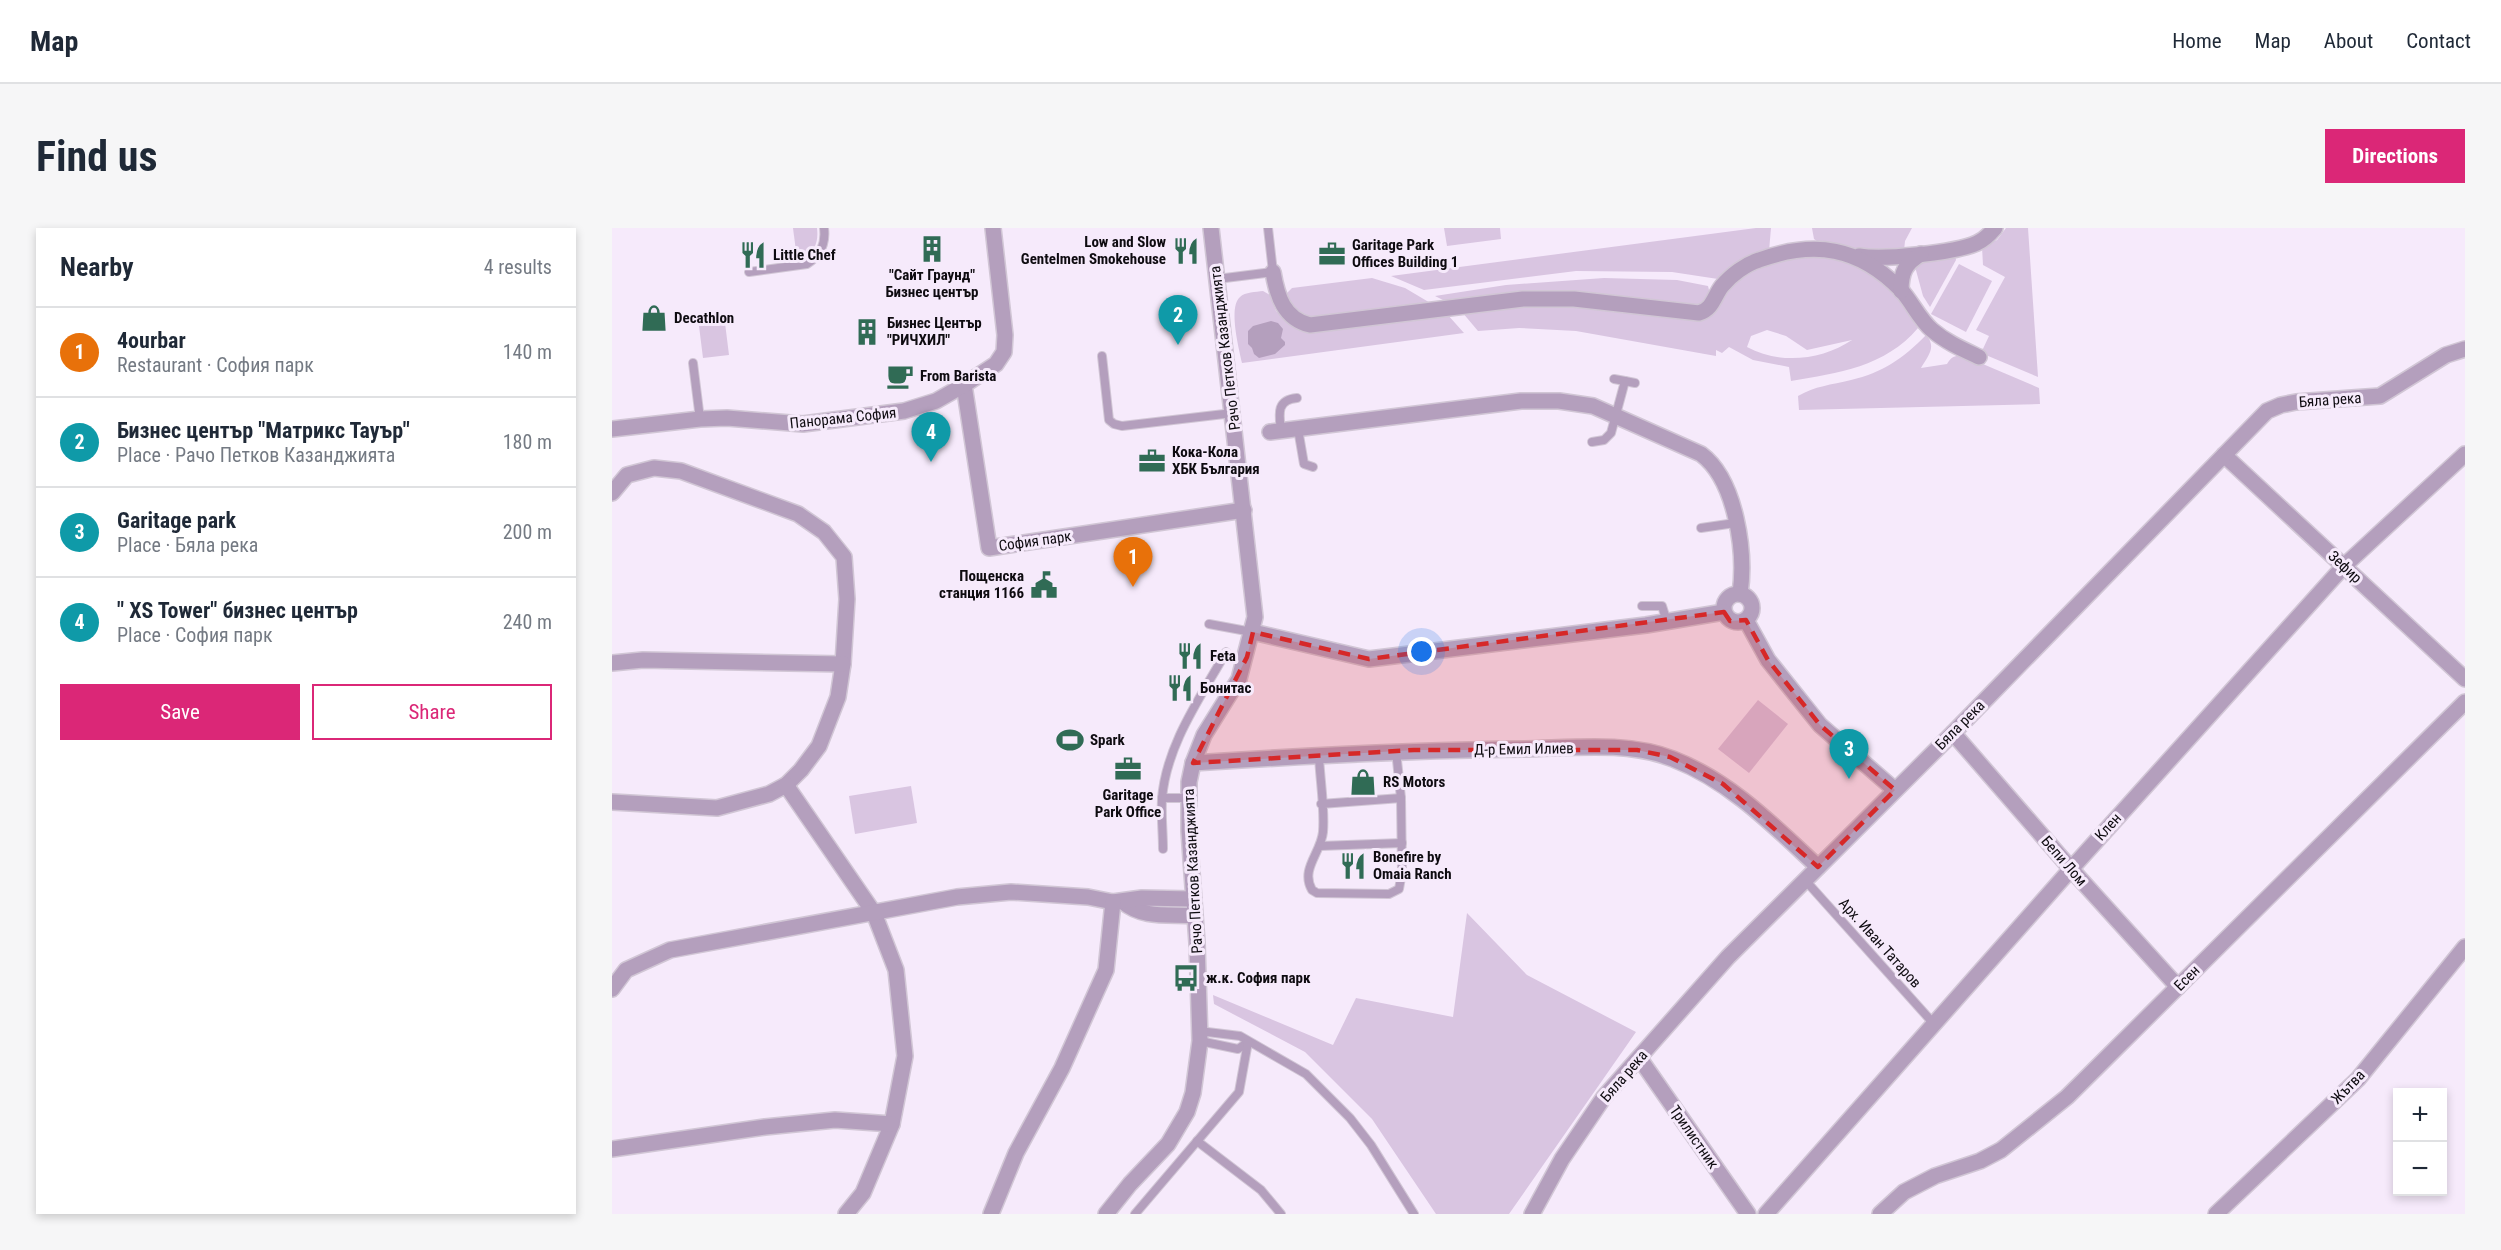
<!DOCTYPE html>
<meta charset="utf-8">
<style>
:root{--surface:#fff;--page:#f6f6f7;--text:#1f2937;--muted:#747a83;--line:#e0e1e3;--accent:#db2777}
body{margin:0;font-family:"Roboto Condensed",sans-serif;background:var(--page);color:var(--text)}
.controls{position:absolute;right:18px;bottom:18px;display:grid;overflow:hidden;border-radius:0px;box-shadow:0 3px 9px #0003}
.controls button{width:54px;height:54px;display:grid;place-items:center;padding:0;border:0;border-bottom:2px solid var(--line);background:var(--surface);color:var(--text);font:30px sans-serif}
.you{position:absolute;left:810px;top:424px;width:21px;height:21px;margin:-15px;border:4px solid #fff;border-radius:50%;background:#1a73e8;box-shadow:0 0 0 9px #1a73e833}
.badge{display:grid;place-items:center;width:39px;height:39px;border-radius:50%;background:var(--accent);color:#fff;font-size:20px;font-weight:700}
.pin{position:absolute;translate:-50% -50px;filter:drop-shadow(0 2px 3px #0008)}
.pin::after{content:'';position:absolute;top:32px;width:21px;height:18px;background:inherit;clip-path:polygon(0 0,100% 0,50% 100%)}
.list{margin:0;padding:0;list-style:none}
h2{display:flex;justify-content:space-between;align-items:center;height:78px;margin:0;padding:0 24px;font-size:26px}
h2 small{font-size:20px;font-weight:400;color:var(--muted)}
.list li{display:grid;grid-template-columns:39px 1fr auto;gap:18px;align-items:center;box-sizing:border-box;height:90px;padding:0 24px;border-top:2px solid var(--line)}
.list b{display:block;font-size:22px;white-space:nowrap}
.list p{margin:0;font-size:20px;white-space:nowrap;color:var(--muted)}
.list em{font-size:20px;font-style:normal;color:var(--muted)}
.actions{display:flex;gap:12px;padding:18px 24px}
.actions a{flex:1;padding:14px 0;border:2px solid var(--accent);border-radius:0px;text-align:center;font-size:21px;color:var(--accent)}
.actions .main{background:var(--accent);color:#fff}
.map{position:relative;flex:none;width:1853px;height:986px;overflow:hidden;border-radius:0px}
header{display:flex;align-items:center;gap:36px;box-sizing:border-box;height:84px;padding:0 30px;background:var(--surface);border-bottom:2px solid var(--line)}
header strong{font-size:28px}
nav{display:flex;gap:33px;margin-inline-start:auto;font-size:21px}
.intro{display:flex;align-items:center;justify-content:space-between;box-sizing:border-box;height:144px;padding:0 36px}
h1{margin:0;font-size:42px}
.button{padding:15px 27px;border-radius:0px;background:var(--accent);color:#fff;font-size:21px;font-weight:700}
main{display:flex;gap:36px;padding:0 36px}
aside{flex:1;background:var(--surface);border-radius:0px;box-shadow:0 3px 9px #0003}
.map>svg:first-child{display:block}
.green{fill:#d9c5e1;fill-rule:evenodd}
.water{fill:#b49fbd}
.lines{fill:none;stroke-linecap:round;stroke-linejoin:round}
.lane-casing{stroke:#d1c6d5;stroke-width:10}
.street-casing{stroke:#d1c6d5;stroke-width:18}
.lane{stroke:#b49fbd;stroke-width:8}
.street{stroke:#b49fbd;stroke-width:15}
.marked{fill:#d62828;fill-opacity:0.2;stroke:#d62828;stroke-width:4.5;stroke-dasharray:12 8;stroke-linejoin:round}
.labels{text-anchor:middle;stroke-width:6;stroke-linejoin:round;paint-order:stroke}
.poi-label{font-size:15px;font-weight:bold;fill:#0e0b10;stroke:#f6eafb;text-anchor:start}
.street-label{font-size:15px;fill:#0e0b10;stroke:#f6eafb}
</style>
<header>
<strong>Map</strong>
<nav><a>Home</a><a>Map</a><a>About</a><a>Contact</a></nav>
</header>
<div class="intro"><h1>Find us</h1><a class="button">Directions</a></div>
<main>
<aside>
<h2>Nearby<small>4 results</small></h2>
<ul class="list">
<li><span class="badge" style="background:#e8710a">1</span><div><b>4ourbar</b><p>Restaurant · София парк</p></div><em>140 m</em></li>
<li><span class="badge" style="background:#0f9aa8">2</span><div><b>Бизнес център &quot;Матрикс Тауър&quot;</b><p>Place · Рачо Петков Казанджията</p></div><em>180 m</em></li>
<li><span class="badge" style="background:#0f9aa8">3</span><div><b>Garitage park</b><p>Place · Бяла река</p></div><em>200 m</em></li>
<li><span class="badge" style="background:#0f9aa8">4</span><div><b>&quot; XS Tower&quot; бизнес център</b><p>Place · София парк</p></div><em>240 m</em></li>
</ul>
<div class="actions"><a class="main">Save</a><a>Share</a></div>
</aside>
<div class="map">
<svg width="1853" height="986" viewBox="0 0 1853 986">
<rect width="100%" height="100%" fill="#f6eafb"/>
<g class="green">
<path d="M181,0H205C207,16 201,28 185,31Z"/>
<path d="M832,0H888L889,11L835,18Z"/>
<path d="M1144,0H1159L1157,23L1106,51L1060,44L964,43L812,62L779,48Z"/>
<path d="M1200,0H1300L1293,13L1292,23L1263,24L1209,16L1202,11Z"/>
<path d="M1394,0H1416L1426,149L1369,125L1377,108L1364,102L1393,49L1371,37L1370,19L1385,12Z"/>
<path d="M1201,25L1256,39L1283,67L1306,100C1273,139 1226,145 1179,153L1177,139L1141,132L1117,119L1110,125L1104,122V128L964,103L907,100L866,103L850,84L924,77L999,81L1093,90L1100,87L1109,64L1137,41ZM1155,102L1174,108L1195,122L1240,112C1210,132 1168,137 1135,119L1139,108Z"/>
<path d="M1343,27L1344,32L1318,79L1311,68L1302,35Z"/>
<path d="M1347,36L1380,53L1354,104L1319,86Z"/>
<path d="M760,50L793,60L820,76L699,92L677,77L675,65L680,60Z"/>
<path d="M992,50L1065,52L1096,58L1098,66L1095,74L1085,80L959,64L835,74L823,68L894,57Z"/>
<path d="M651,63L658,67L664,83L684,99L835,86L852,105L630,135C627,121 616,79 628,69C633,64 644,64 651,63Z"/>
<path d="M112,87L117,127L91,130L86,90Z"/>
<path d="M1314,107C1325,119 1316,128 1309,140L1335,136C1340,128 1343,127 1352,128L1427,160L1428,176L1187,182L1186,168C1203,158 1219,157 1239,152C1270,145 1292,130 1314,107Z"/>
<path d="M1146,472L1176,496L1137,545L1106,521Z"/>
<path d="M299,558L305,595L243,606L237,568Z"/>
<path d="M855,685L915,747L1024,804L897,986H824L760,891L693,824L602,776L601,767L721,817L744,770L841,789Z"/>
</g>
<path class="water" d="M659,93L666,95L671,101L669,110L673,114V117L663,126L647,130L642,126L640,120L636,116V103L641,98Z"/>
<g class="lines">
<defs>
<g id="lane">
<path d="M137,44L195,36C209,27 214,16 212,0"/>
<path d="M605,51L661,44L656,0"/>
<path d="M490,128L497,192L502,196L510,198L621,185"/>
<path d="M81,135L88,191"/>
<path d="M1013,153L1023,155"/>
<path d="M686,201L692,236L701,239"/>
<path d="M669,203C667,186 664,172 685,170"/>
<path d="M980,214L992,212L999,205L1013,153L1002,151"/>
<path d="M1089,300L1123,295"/>
<path d="M1030,378H1050L1055,394"/>
<path d="M597,396L640,404"/>
<path d="M784,523L789,570"/>
<path d="M707,528C708,552 713,580 711,604C709,625 688,641 700,662L705,665L777,666L787,661L790,644L789,570L709,576"/>
<path d="M550,570H576"/>
<path d="M708,618L790,615"/>
<path d="M551,621C551,605 549,587 550,571C554,517 589,469 614,424"/>
<path d="M1193,652L1322,796"/>
<path d="M587,803L628,808L694,846L738,890L759,917L802,986"/>
<path d="M588,813L626,821L636,814"/>
<path d="M585,913L649,962L669,986"/>
<path d="M523,986L627,864L636,814"/>
</g>
<g id="street">
<path d="M1247,28C1271,32 1343,25 1365,15C1372,12 1378,6 1383,0"/>
<path d="M661,44C665,68 672,91 698,97L911,71H962L1087,85C1101,81 1102,68 1110,58C1119,47 1134,36 1147,32C1203,12 1247,19 1289,62C1300,74 1307,91 1320,102C1334,114 1350,121 1367,129"/>
<path d="M1289,63C1289,44 1293,36 1309,26"/>
<path d="M352,157L377,320L632,282"/>
<path d="M0,201L88,191L115,190L191,196L292,183L324,173L352,157L384,136L392,124L393,107L381,0"/>
<path d="M658,204L909,173H947L981,178L1089,226C1124,252 1134,324 1128,366"/>
<path d="M1612,227L1853,451"/>
<path d="M0,265L15,247L42,240L69,243L186,286L212,304L232,329L235,371L231,436L226,469L207,518L189,542L174,557L157,566L105,580L0,574"/>
<circle cx="1126" cy="380" r="14"/>
<path d="M1134,392L1156,432L1208,497L1283,562"/>
<path d="M641,404L757,431L1034,397L1112,384"/>
<path d="M0,435L31,432L231,436"/>
<path d="M1341,505L1459,641L1566,759"/>
<path d="M581,535C691,528 802,522 912,521C960,520 1016,513 1061,531C1118,553 1162,598 1206,639"/>
<path d="M174,557L262,685L284,742L293,828L280,896L251,965L234,986"/>
<path d="M511,674C531,691 557,686 582,688"/>
<path d="M0,761L14,742L58,722L345,669L399,664L476,669L501,674L530,670L581,671"/>
<path d="M1028,831L1136,986"/>
<path d="M0,921L153,899L223,892L280,896"/>
<path d="M379,986L404,925L450,840L494,742L501,674"/>
<path d="M494,986L518,956L556,916L575,884L581,865L588,813L585,715L577,603V554L581,535L592,507L627,451L643,389L599,0"/>
<path d="M920,986L950,931L992,869L1116,729L1341,505L1655,183L1669,177L1684,174L1768,168L1834,127L1853,121"/>
<path d="M1154,986L1459,641L1732,338L1853,226"/>
<path d="M1268,986L1292,964L1323,948L1368,933L1389,922L1455,869L1853,474"/>
<path d="M1604,986L1746,851L1853,719"/>
</g>
</defs>
<use href="#lane" class="lane-casing"/>
<use href="#street" class="street-casing"/>
<use href="#lane" class="lane"/>
<use href="#street" class="street"/>
</g>
<path class="marked" d="M1112,384L1118,393L1134,392L1156,432L1208,497L1283,562L1206,639L1111,556L1058,529L1025,522H802L581,535L635,429L641,404L757,431Z"/>
<defs>
<symbol id="building-bare" viewBox="-9 -9 18 18"><path d="M-4-6H4V6H1V3H-1V6H-4ZM-2.5-4.3h1.7v1.8h-1.7ZM.8-4.3h1.7v1.8H.8ZM-2.5-1h1.7V.8h-1.7ZM.8-1h1.7V.8H.8Z" fill="#306b55" stroke="#f6eafb" stroke-width="2.5" paint-order="stroke"/></symbol>
<symbol id="restaurant-bare" viewBox="-9 -9 18 18"><path d="M-5-6h1v4h1v-4h1v4h1v-4h1v5L-1.5 .5V6h-2V.5L-5-1ZM5-6V6H3V1.5H1.5Q1.5-4 5-6Z" fill="#306b55" stroke="#f6eafb" stroke-width="2.5" paint-order="stroke"/></symbol>
<symbol id="office-bare" viewBox="-9 -9 18 18"><path d="M-6-3h4V-5.5h4V-3h4V5H-6ZM-1-4.5V-3h2v-1.5ZM-6 0V1H6V0Z" fill="#306b55" stroke="#f6eafb" stroke-width="2.5" paint-order="stroke"/></symbol>
<symbol id="shop-bare" viewBox="-9 -9 18 18"><path d="M-5-2.5h2.3a2.7 3.5 0 0 1 5.4 0H5L5.5 6h-11ZM-1.5-2.5h3a1.5 2.3 0 0 0-3 0Z" fill="#306b55" stroke="#f6eafb" stroke-width="2.5" paint-order="stroke"/></symbol>
<symbol id="cafe-bare" viewBox="-9 -9 18 18"><path d="M-5.5-4.5H6V0H3Q3 3.5 0 3.5H-2.5Q-5.5 3.5-5.5 0ZM3-3.2v2h1.7v-2ZM-6 4.5H4V6H-6Z" fill="#306b55" stroke="#f6eafb" stroke-width="2.5" paint-order="stroke"/></symbol>
<symbol id="civic-bare" viewBox="-9 -9 18 18"><path d="M-.6-6.5H3V-4.5H.6V-3L4-1V1h2V6H-6V1h2V-1L-.6-3ZM-1.2 2.5V6h2.4V2.5Z" fill="#306b55" stroke="#f6eafb" stroke-width="2.5" paint-order="stroke"/></symbol>
<symbol id="stadium-bare" viewBox="-9 -9 18 18"><path d="M0-5a6.5 5 0 1 0 0 10a6.5 5 0 1 0 0-10ZM-3.5-1.8h7v3.6h-7Z" fill="#306b55" stroke="#f6eafb" stroke-width="2.5" paint-order="stroke"/></symbol>
<symbol id="bus-bare" viewBox="-9 -9 18 18"><path d="M-5-6H5V4H4V6H2V4H-2V6H-4V4H-5ZM-3.5-4V0h7V-4ZM-3.5 1.2v1.5H-2V1.2ZM2 1.2v1.5H3.5V1.2Z" fill="#306b55" stroke="#f6eafb" stroke-width="2.5" paint-order="stroke"/></symbol>
</defs>
<g fill-rule="evenodd">
<use href="#building-bare" x="301" y="2" width="38" height="38"/>
<use href="#restaurant-bare" x="555" y="4" width="38" height="38"/>
<use href="#office-bare" x="701" y="7" width="38" height="38"/>
<use href="#restaurant-bare" x="122" y="8" width="38" height="38"/>
<use href="#shop-bare" x="23" y="71" width="38" height="38"/>
<use href="#building-bare" x="236" y="85" width="38" height="38"/>
<use href="#cafe-bare" x="269" y="129" width="38" height="38"/>
<use href="#office-bare" x="521" y="214" width="38" height="38"/>
<use href="#civic-bare" x="413" y="338" width="38" height="38"/>
<use href="#restaurant-bare" x="559" y="409" width="38" height="38"/>
<use href="#restaurant-bare" x="549" y="441" width="38" height="38"/>
<use href="#stadium-bare" x="439" y="493" width="38" height="38"/>
<use href="#office-bare" x="497" y="522" width="38" height="38"/>
<use href="#shop-bare" x="732" y="535" width="38" height="38"/>
<use href="#restaurant-bare" x="722" y="619" width="38" height="38"/>
<use href="#bus-bare" x="555" y="731" width="38" height="38"/>
</g>
<g class="labels">
<g class="poi-label">
<text x="554" y="19" text-anchor="end">Low and Slow<tspan x="554" dy="17">Gentelmen Smokehouse</tspan></text>
<text x="740" y="22">Garitage Park<tspan x="740" dy="17">Offices Building 1</tspan></text>
<text x="161" y="32">Little Chef</text>
<text x="320" y="52" text-anchor="middle">"Сайт Граунд"<tspan x="320" dy="17">Бизнес център</tspan></text>
<text x="62" y="95">Decathlon</text>
<text x="275" y="100">Бизнес Център<tspan x="275" dy="17">"РИЧХИЛ"</tspan></text>
<text x="308" y="153">From Barista</text>
<text x="560" y="229">Кока-Кола<tspan x="560" dy="17">ХБК България</tspan></text>
<text x="412" y="353" text-anchor="end">Пощенска<tspan x="412" dy="17">станция 1166</tspan></text>
<text x="598" y="433">Feta</text>
<text x="588" y="465">Бонитас</text>
<text x="478" y="517">Spark</text>
<text x="771" y="559">RS Motors</text>
<text x="516" y="572" text-anchor="middle">Garitage<tspan x="516" dy="17">Park Office</tspan></text>
<text x="761" y="634">Bonefire by<tspan x="761" dy="17">Omaia Ranch</tspan></text>
<text x="594" y="755">ж.к. София парк</text>
</g>
<g class="street-label">
<text transform="translate(613 120) rotate(-97)" y="5">Рачо Петков Казанджията</text>
<text transform="translate(1718 172) rotate(-4)" y="5">Бяла река</text>
<text transform="translate(231 190) rotate(-6)" y="5">Панорама София</text>
<text transform="translate(423 313) rotate(-8)" y="5">София парк</text>
<text transform="translate(1733 339) rotate(43)" y="5">Зефир</text>
<text transform="translate(1348 497) rotate(-45)" y="5">Бяла река</text>
<text transform="translate(912 521) rotate(-1)" y="5">Д-р Емил Илиев</text>
<text transform="translate(1496 599) rotate(-48)" y="5">Клен</text>
<text transform="translate(1452 633) rotate(49)" y="5">Бепи Лом</text>
<text transform="translate(581 643) rotate(-93)" y="5">Рачо Петков Казанджията</text>
<text transform="translate(1268 715) rotate(48)" y="5">Арх. Иван Татаров</text>
<text transform="translate(1575 750) rotate(-45)" y="5">Есен</text>
<text transform="translate(1012 848) rotate(-49)" y="5">Бяла река</text>
<text transform="translate(1736 859) rotate(-46)" y="5">Жътва</text>
<text transform="translate(1082 909) rotate(55)" y="5">Трилистник</text>
</g>
</g>
</svg>
<div class="controls">
<button>+</button>
<button>−</button>
</div>
<div class="you"></div>
<div class="pin badge" style="left:521px;top:359px;background:#e8710a">1</div>
<div class="pin badge" style="left:566px;top:117px;background:#0f9aa8">2</div>
<div class="pin badge" style="left:1237px;top:551px;background:#0f9aa8">3</div>
<div class="pin badge" style="left:319px;top:234px;background:#0f9aa8">4</div>
</div>
</main>
